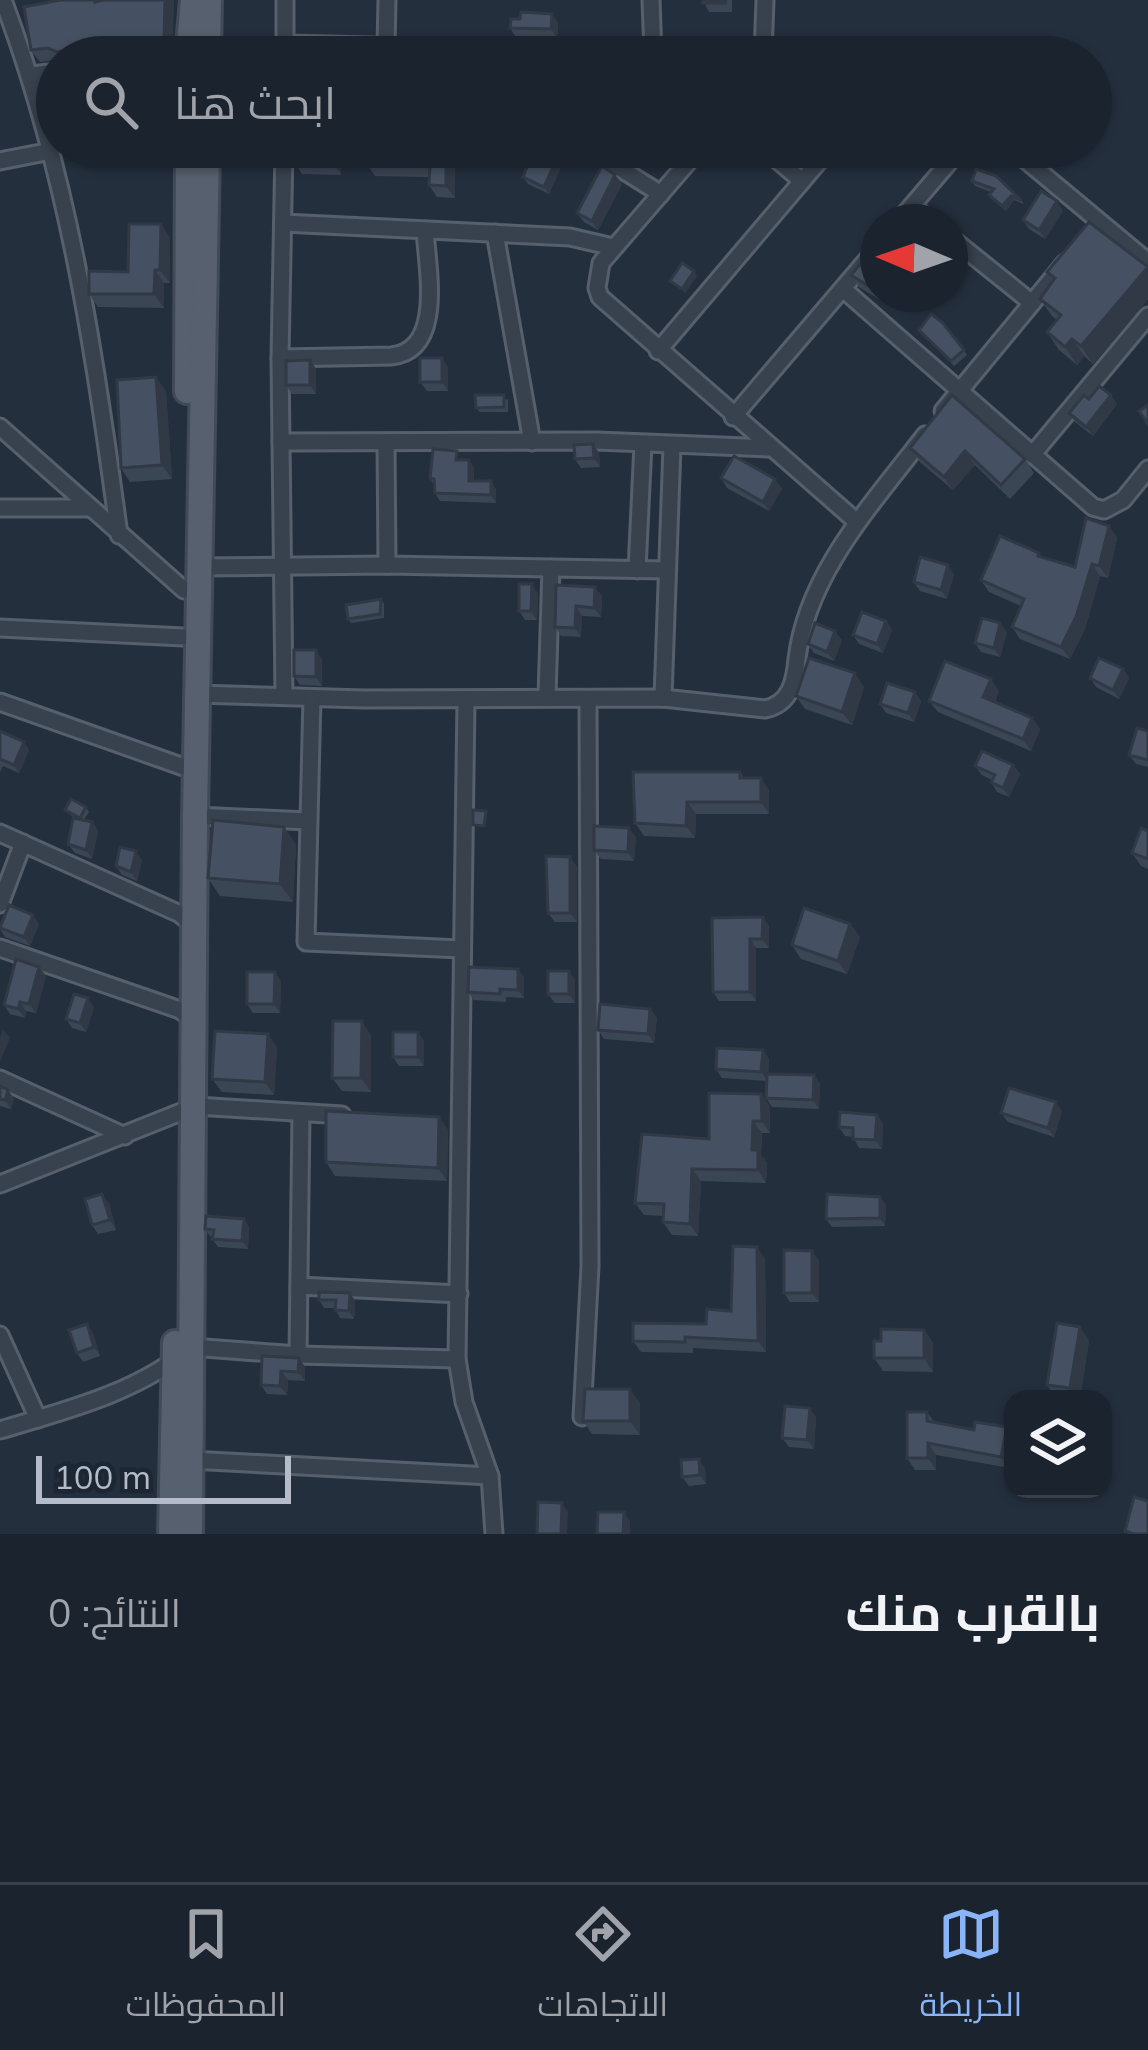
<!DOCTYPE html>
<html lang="ar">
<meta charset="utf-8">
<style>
:root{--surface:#1b232e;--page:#242b36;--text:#f1f3f6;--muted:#a0a4aa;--line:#39404a;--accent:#8ab4f8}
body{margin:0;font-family:Mulish,Cairo,sans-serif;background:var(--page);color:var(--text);direction:rtl}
.controls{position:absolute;right:36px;bottom:36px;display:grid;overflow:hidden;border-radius:24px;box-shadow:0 3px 9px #0004}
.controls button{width:108px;height:108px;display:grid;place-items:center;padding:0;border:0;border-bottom:3px solid var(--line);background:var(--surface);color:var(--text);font:60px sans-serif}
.compass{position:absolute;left:860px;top:204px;width:108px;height:108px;border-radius:50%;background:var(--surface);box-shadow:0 3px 9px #0004;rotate:272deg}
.scale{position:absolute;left:36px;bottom:30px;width:255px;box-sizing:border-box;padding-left:12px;border:6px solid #b4bcc9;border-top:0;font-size:33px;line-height:42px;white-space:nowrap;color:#b4bcc9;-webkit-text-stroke:9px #1d2633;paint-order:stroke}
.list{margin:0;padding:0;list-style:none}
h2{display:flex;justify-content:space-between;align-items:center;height:156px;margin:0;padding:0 48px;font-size:51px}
h2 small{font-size:39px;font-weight:400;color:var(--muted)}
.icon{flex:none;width:66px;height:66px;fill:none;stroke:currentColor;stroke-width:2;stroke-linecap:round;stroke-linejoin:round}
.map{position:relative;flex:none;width:1148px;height:1534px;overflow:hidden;direction:ltr}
.search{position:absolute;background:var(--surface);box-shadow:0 3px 9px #0004;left:36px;right:36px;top:36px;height:132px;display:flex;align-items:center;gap:30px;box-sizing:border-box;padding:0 42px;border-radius:66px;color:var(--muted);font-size:45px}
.sheet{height:348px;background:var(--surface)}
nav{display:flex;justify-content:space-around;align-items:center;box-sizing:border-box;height:168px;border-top:3px solid var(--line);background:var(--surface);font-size:33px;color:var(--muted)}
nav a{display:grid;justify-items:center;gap:6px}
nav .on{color:var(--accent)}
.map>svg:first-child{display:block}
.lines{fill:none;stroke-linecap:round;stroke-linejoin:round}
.minor-casing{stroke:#565f6c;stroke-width:21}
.primary-casing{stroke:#414a57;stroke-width:30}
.minor{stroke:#38414e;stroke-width:15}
.primary{stroke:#56606e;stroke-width:24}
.wall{fill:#3b4654}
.shaded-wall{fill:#303945}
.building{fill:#455162;stroke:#303945;stroke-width:3}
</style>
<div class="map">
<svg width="1148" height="1534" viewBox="0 0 1148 1534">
<rect width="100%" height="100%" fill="#242f3e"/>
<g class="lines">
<defs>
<g id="minor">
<path d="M3,0C68,173 95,353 119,535"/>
<path d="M285,0V44L763,55L765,0"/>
<path d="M651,0L653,54"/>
<path d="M386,47L387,0"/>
<path d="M763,57H897"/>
<path d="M31,75L57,72"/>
<path d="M586,147L661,194"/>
<path d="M701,147L601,263L597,288L600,297L857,522"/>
<path d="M762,147L802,181"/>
<path d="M1010,147L1148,262"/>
<path d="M0,161L51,151"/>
<path d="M912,206L932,222"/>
<path d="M898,222L962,147"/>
<path d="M283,223L570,237L613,247"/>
<path d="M495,233L532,442"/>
<path d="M950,237L1032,303"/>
<path d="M843,289L1093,507L1104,510L1123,500L1148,469"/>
<path d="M658,351L831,147"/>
<path d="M280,358L391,356C445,351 427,267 425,230"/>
<path d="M943,411L1065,263"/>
<path d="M733,417L878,247"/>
<path d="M0,427L184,590"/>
<path d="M281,442L597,441L769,448"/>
<path d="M386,442L387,565"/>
<path d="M1032,455L1148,316"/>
<path d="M0,508H89"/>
<path d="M199,567L387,565L667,570"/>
<path d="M637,570L643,444"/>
<path d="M0,628L183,637"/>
<path d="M197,694L364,699L663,698L765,709C790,704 795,682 797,659C807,573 874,502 925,435"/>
<path d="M284,694L280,358L284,147"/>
<path d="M547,696L551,568"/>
<path d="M312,698L306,942L461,949"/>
<path d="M663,698L672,446"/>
<path d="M466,700L457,1359L464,1402L490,1476L494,1534"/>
<path d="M0,702L195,771"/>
<path d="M195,816L308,821"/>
<path d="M0,833L180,914L193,925"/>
<path d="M0,904L23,843"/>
<path d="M0,948L180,1010L193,1019"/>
<path d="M0,1079L125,1136"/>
<path d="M0,1184L196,1106L342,1115"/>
<path d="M299,1286L459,1294"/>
<path d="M0,1335L38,1419"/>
<path d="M298,1355L301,1113"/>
<path d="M582,1417L590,1266L588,699"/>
<path d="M0,1430C64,1411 140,1392 191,1347L298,1355L457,1359"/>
<path d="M191,1460L490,1476"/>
</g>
<g id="primary">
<path d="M188,57L193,0"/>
<path d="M208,57L209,0"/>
<path d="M187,391L188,147"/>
<path d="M171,1534L175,1343"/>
<path d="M190,1534L195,816L207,147"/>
</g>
</defs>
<use href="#minor" class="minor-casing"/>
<use href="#primary" class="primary-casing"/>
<use href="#minor" class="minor"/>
<use href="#primary" class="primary"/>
</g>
<g class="wall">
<path d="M174,0L172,51L146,54L143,50L103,57H57V60L40,62L31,50L99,1Z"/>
<path d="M703,0H732V12H709Z"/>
<path d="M552,14L558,23L557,38L516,37L510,28L520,19Z"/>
<path d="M341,147V175L302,174L293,160Z"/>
<path d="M367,147H455V198L437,197L429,185V177L375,176L366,163Z"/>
<path d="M535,147H555L561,155L560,169L549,194L528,184L523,177Z"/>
<path d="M615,175L622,184L598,230L584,222L577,213Z"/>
<path d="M972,181L1021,200L1024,204L1014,200L1006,211L992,199L989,195L991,192L975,186Z"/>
<path d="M1063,211L1045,239L1029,229L1023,220Z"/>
<path d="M161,224L170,238V283H164V308L98,307L89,294L128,272Z"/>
<path d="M878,243V294H897L890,306L859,287L851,275Z"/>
<path d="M1148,266V299L1093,364L1084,356L1077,365L1059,350L1047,332L1057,320L1052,316L1040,299L1053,280L1047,272Z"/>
<path d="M943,323L967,355L954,366L919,330Z"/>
<path d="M310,360L316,369V394H292L286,385Z"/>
<path d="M448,367V391H427L420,382Z"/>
<path d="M166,391L172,479L130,482L121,468Z"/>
<path d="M508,399V412H480L476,408Z"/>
<path d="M1089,399L1117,404L1093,436L1075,422L1069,413Z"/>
<path d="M910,448L1025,459L1034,473L1010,499L975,465L953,490L920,462Z"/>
<path d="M599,453L600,467L581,468L575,459Z"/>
<path d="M462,458V460H469L474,468V481L496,489V503L440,501L435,493L434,485L430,478Z"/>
<path d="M721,478L775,479L782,489L769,511L727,488Z"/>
<path d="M1109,526L1117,538L1108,578L1100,576L1085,629L1070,659L1020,639L1012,627L1021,606L989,592L981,580L1042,557L1075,567Z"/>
<path d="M954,574L947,599L920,591L914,582Z"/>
<path d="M556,585L602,596L601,617L582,616L581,637L561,636L555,627Z"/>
<path d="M538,593L537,620H525L519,611Z"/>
<path d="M381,599L384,604V618L351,623L348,619Z"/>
<path d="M886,621L892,630L883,653L859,644L853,635Z"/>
<path d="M1007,632L1000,657L981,652L975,643Z"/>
<path d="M842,640L834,661L814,653L808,644Z"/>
<path d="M322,659V686L300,685L294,676Z"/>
<path d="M1123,669L1129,678L1119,699L1096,687L1090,678Z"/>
<path d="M864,687L852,725L805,709L796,696Z"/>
<path d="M999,691L995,702L1032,718L1040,729L1031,751L938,712L929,701Z"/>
<path d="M921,701L914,722L886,713L880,704Z"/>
<path d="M0,731L24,742L29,750L19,773L3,766L0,772Z"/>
<path d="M1148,731V767L1136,764L1129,755Z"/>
<path d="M1013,765L1020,774L1009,797L997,792L991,782L992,780L982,775L975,766Z"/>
<path d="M740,772L744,778L769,790V814H696L695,838L644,836L635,823Z"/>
<path d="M86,807L89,812L84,820L92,822L98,831L92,859L75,853L68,844L75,819L65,810Z"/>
<path d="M284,827L296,845L293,902L220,896L208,878Z"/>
<path d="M1148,831V869L1141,866L1132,853Z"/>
<path d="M636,837L634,861L601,859L594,850Z"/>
<path d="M142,860L137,881L122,875L116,866Z"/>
<path d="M577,866V922H555L548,913Z"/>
<path d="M712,918L769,926V948H756V1001H719L713,992Z"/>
<path d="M39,924L30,946L5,937L0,929Z"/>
<path d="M850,924L860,937L847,974L801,959L792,945Z"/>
<path d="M569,971L575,980V1003H555L548,994Z"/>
<path d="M46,976L36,1013L26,1011L25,1018L10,1014L4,1005Z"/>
<path d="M524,977V998L506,997V1002L474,1000L468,992Z"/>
<path d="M281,981L280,1013H253L247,1004Z"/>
<path d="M94,1007L86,1032L72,1028L66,1019Z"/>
<path d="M650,1009L657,1018L654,1043L604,1039L598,1030Z"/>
<path d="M268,1034L277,1048L274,1095L222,1092L212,1079Z"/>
<path d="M371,1035V1092L342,1091L332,1078Z"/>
<path d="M424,1041V1066H399L393,1057Z"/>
<path d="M763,1050L769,1059L768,1074L814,1075L820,1084L819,1109L772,1107L766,1098V1081L722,1078L716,1069Z"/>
<path d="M0,1086L8,1090L14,1099L11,1109L0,1106Z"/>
<path d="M770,1106V1133H762L761,1155L767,1163L766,1183L701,1181L698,1236L672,1235L663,1222V1216L644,1215L635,1203L709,1139Z"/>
<path d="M1062,1111L1054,1137L1008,1122L1001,1113Z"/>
<path d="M877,1115L883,1124L882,1149L859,1148L853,1137L845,1136L839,1127Z"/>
<path d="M439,1117L448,1130L447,1181L335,1176L326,1162Z"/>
<path d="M880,1197L886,1205L885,1226L832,1227L826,1219Z"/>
<path d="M109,1203L116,1230L98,1234L92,1225Z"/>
<path d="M244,1219L249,1227L248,1249L218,1247L205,1229Z"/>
<path d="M765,1258L766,1352L693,1348V1353L641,1352L633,1341L706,1324L731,1311Z"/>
<path d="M819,1260V1302H790L784,1293Z"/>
<path d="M350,1293L355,1301L354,1319L340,1318L335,1308H324L319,1300Z"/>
<path d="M924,1330L933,1343V1372L883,1371L874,1358L881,1341Z"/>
<path d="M93,1333L100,1356L83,1362L77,1353Z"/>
<path d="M1089,1340L1080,1399L1056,1398L1047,1385Z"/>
<path d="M262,1356L305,1367V1381L288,1380L287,1395L267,1394L261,1385Z"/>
<path d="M640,1403V1435L592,1434L583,1421Z"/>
<path d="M927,1412L935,1423L974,1430L1007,1427L1013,1436L1010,1468L936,1455V1470H915L907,1458Z"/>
<path d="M816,1417L814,1449L789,1447L782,1438Z"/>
<path d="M705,1468L706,1484L689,1486L682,1477Z"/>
</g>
<g class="shaded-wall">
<path d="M165,0H174L172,51L164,39Z"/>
<path d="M552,14L558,23L557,38L551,29Z"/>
<path d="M331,147H341V175L332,161Z"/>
<path d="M446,147H455V198L446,186Z"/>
<path d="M551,147H555L561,155L560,169L549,194L544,187Z"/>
<path d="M615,175L622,184L598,230L592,221Z"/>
<path d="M1011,196L1014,200L1006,211L1002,206Z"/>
<path d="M1057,201L1063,211L1045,239L1039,230Z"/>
<path d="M161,224L170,238V283L160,270Z"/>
<path d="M1148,267V299L1093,364L1081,346Z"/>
<path d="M155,270L164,283V308L154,294Z"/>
<path d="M694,271L697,276L685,294L682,289Z"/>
<path d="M882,294H897L890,306Z"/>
<path d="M1072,339L1084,356L1077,365L1065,347Z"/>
<path d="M442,358L448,367V391L442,382Z"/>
<path d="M310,360L316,369V394L310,385Z"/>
<path d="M156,377L166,391L172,479L162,465Z"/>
<path d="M1111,395L1117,404L1093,436L1086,427Z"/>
<path d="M593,444L599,453L600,467L594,458Z"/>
<path d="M965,451L975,465L953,490L944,477Z"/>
<path d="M469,460L474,468V489L469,481Z"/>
<path d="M775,479L782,489L769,511L763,502Z"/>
<path d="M491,481L496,489V503L491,495Z"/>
<path d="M1109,526L1117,538L1108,578L1099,566Z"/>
<path d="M1092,564L1100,576L1085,629L1070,659L1061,647Z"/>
<path d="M948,565L954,574L947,599L941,590Z"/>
<path d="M532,584L538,593L537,620L531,611Z"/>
<path d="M595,587L602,596L601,617L594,608Z"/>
<path d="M576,606L582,616L581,637L575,628Z"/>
<path d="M886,621L892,630L883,653L877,644Z"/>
<path d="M1000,623L1007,632L1000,657L994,648Z"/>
<path d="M835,631L842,640L834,661L827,652Z"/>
<path d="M316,650L322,659V686L316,677Z"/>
<path d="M1123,669L1129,678L1119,699L1113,690Z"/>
<path d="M855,673L864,687L852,725L842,712Z"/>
<path d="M991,679L999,691L992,709L983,697Z"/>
<path d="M915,692L921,701L914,722L908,713Z"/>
<path d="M1032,718L1040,729L1031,751L1023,739Z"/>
<path d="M24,742L29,750L19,773L14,765Z"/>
<path d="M1013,765L1020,774L1009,797L1003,788Z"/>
<path d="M761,778L769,790V814L761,802Z"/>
<path d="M687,802L696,814L695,838L686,826Z"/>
<path d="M92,822L98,831L92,859L86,850Z"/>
<path d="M284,827L296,845L293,902L280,884Z"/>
<path d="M629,828L636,837L634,861L628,852Z"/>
<path d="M136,851L142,860L137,881L131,872Z"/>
<path d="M570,857L577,866V922L570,913Z"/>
<path d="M33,915L39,924L30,946L24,937Z"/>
<path d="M763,917L769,926V948L762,939Z"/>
<path d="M850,924L860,937L847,974L838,961Z"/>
<path d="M750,939L756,948V1001L750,992Z"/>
<path d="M39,967L46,976L36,1013L29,1004Z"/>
<path d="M518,969L524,977V998L518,990Z"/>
<path d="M569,971L575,980V1003L569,994Z"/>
<path d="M275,972L281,981L280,1013L274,1004Z"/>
<path d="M88,998L94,1007L86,1032L80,1023Z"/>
<path d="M20,1002L26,1011L25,1018L18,1009Z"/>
<path d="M650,1009L657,1018L654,1043L648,1034Z"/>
<path d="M362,1021L371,1035V1092L361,1078Z"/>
<path d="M3,1029L10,1038L0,1062V1037Z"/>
<path d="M418,1032L424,1041V1066L418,1057Z"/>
<path d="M268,1034L277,1048L274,1095L265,1082Z"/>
<path d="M763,1050L769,1059L768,1081L761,1072Z"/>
<path d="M814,1075L820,1084L819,1109L813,1100Z"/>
<path d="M8,1090L14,1099L11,1109L5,1100Z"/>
<path d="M761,1094L770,1106V1133L762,1121Z"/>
<path d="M1056,1102L1062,1111L1054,1137L1048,1128Z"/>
<path d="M877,1115L883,1124L882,1149L875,1140Z"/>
<path d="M439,1117L448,1130L447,1181L438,1168Z"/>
<path d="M753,1121L762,1133L761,1155L767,1163L766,1183L758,1170L752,1150Z"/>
<path d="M692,1169L701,1181L698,1236L690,1224Z"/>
<path d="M102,1194L109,1203L116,1230L110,1220Z"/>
<path d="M880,1197L886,1205L885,1226L880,1218Z"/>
<path d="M244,1219L249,1227L248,1249L242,1241Z"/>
<path d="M757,1247L765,1258L766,1352L758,1341Z"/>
<path d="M812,1251L819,1260V1302L812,1293Z"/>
<path d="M350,1293L355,1301L354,1319L349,1311Z"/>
<path d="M87,1324L93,1333L100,1356L94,1347Z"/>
<path d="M1080,1327L1089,1340L1080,1399H1077L1070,1388Z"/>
<path d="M924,1330L933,1343V1372L924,1358Z"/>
<path d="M299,1358L305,1367V1381L298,1372Z"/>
<path d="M281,1371L288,1380L287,1395L280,1386Z"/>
<path d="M630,1389L640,1403V1435L630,1421Z"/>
<path d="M810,1408L816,1417L814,1449L807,1440Z"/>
<path d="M1007,1427L1013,1436L1010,1468L1001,1457Z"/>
<path d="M928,1443L936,1455V1470L928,1458Z"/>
<path d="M699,1459L705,1468L706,1484L700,1475Z"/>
<path d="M562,1503L568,1512L567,1534H561Z"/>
<path d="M624,1512L630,1521V1534H623Z"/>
</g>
<g class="building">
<path d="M60,0H95V2L103,0H165L164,39L137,42V38L57,52L48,48L31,50L24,7Z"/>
<rect x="703" y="0" width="22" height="3"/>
<path d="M521,12L552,14L551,29L510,28L511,19H520Z"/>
<path d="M329,46V57H291V47Z"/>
<path d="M294,147H331L332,161L293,160Z"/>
<path d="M367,147H446V186L429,185L430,165L366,163Z"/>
<path d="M535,147L556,148L555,162L544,187L523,177Z"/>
<path d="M602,166L615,175L592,221L577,213Z"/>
<path d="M976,169L996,176L1021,200L1011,196L1002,206L989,195L994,189L972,181Z"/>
<path d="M1041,191L1057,201L1039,230L1023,220Z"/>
<path d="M903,212L915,222H895Z"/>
<path d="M1089,222L1148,267L1081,346L1072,339L1065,347L1047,332L1061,315L1040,299L1055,278L1047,272Z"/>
<path d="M129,224H161L160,270H155L154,294H89V271L128,272Z"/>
<path d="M878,243V292L851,275Z"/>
<path d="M682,263L694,271L682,289L670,281Z"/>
<path d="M931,314L943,323L964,350L951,361L919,330Z"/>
<rect x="420" y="358" width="22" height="24"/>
<path d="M310,360V385H286V361Z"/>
<path d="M156,377L162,465L121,468L117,380Z"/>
<path d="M1099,386L1111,395L1086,427L1069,413L1084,395L1089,399Z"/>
<path d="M475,395H504V407L476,408Z"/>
<path d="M952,395L1025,459L1001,485L965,451L944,477L910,448Z"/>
<path d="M1148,405V424L1139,411Z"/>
<path d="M593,444L594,458L575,459L574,445Z"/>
<path d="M433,449L457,451L456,460H469V481H491V495L435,493L434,479L430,478Z"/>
<path d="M734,456L775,479L763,502L721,478Z"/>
<path d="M1086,518L1109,526L1099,566L1092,564L1076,617L1061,647L1012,627L1024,599L981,580L1000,536L1039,553L1038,556L1075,567Z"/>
<path d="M920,557L948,565L941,590L914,582Z"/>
<path d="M519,584H532L531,611H519Z"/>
<path d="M556,585L595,587L594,608L576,606L575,628L555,627Z"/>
<path d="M381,599L380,614L348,619L346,605Z"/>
<path d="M862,612L886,621L877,644L853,635Z"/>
<path d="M982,618L1000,623L994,648L975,643Z"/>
<path d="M815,623L835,631L827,652L808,644Z"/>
<path d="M294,650H316V677L294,676Z"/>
<path d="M809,658L855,673L842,712L796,696Z"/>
<path d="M1099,658L1123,669L1113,690L1090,678Z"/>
<path d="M945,661L991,679L983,697L1032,718L1023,739L929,701Z"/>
<path d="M887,683L915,692L908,713L880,704Z"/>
<path d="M1137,728L1148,731V760L1129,755Z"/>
<path d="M0,731L24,742L14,765L0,759Z"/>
<path d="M982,751L1013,765L1003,788L991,782L995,775L975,766Z"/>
<path d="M633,772H740V778H761V802H687L686,826L635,823Z"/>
<path d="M71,799L86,807L80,818L65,810Z"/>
<path d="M473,810L486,811L484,826L473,825Z"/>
<path d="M73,818L92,822L86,850L68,844Z"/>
<path d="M213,820L284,827L280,884L208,878Z"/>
<path d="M594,826L629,828L628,852L594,850Z"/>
<path d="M1141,828L1148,831V859L1132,853Z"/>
<path d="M120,847L136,851L131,872L116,866Z"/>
<path d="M546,856L570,857V913H548Z"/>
<path d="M9,905L33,915L24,937L0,928Z"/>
<path d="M804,908L850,924L838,961L792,945Z"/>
<path d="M763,917L762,939H750V992H713L712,918Z"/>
<path d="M16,959L39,967L29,1004L20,1002L18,1009L4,1005Z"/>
<path d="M469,967L518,969V990L500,989V994L468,992Z"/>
<rect x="548" y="971" width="21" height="23"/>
<path d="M247,972H275L274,1004H247Z"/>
<path d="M74,994L88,998L80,1023L66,1019Z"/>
<path d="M600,1004L650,1009L648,1034L598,1030Z"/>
<path d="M333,1021H362L361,1078H332Z"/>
<path d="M215,1031L268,1034L265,1082L212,1079Z"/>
<rect x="393" y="1032" width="25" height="25"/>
<path d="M717,1048L763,1050L761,1072L716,1069Z"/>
<path d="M767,1074L814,1075L813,1100L766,1098Z"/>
<path d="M0,1086L8,1090L5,1100L0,1099Z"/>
<path d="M1009,1088L1056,1102L1048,1128L1001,1113Z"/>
<path d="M709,1093L761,1094L762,1121H753L752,1150H758V1170L692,1169L690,1224L663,1222L664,1204L635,1203L642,1134L709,1139Z"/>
<path d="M326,1111L439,1117L438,1168L326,1162Z"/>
<path d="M840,1112L877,1115L875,1140L853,1139V1128L839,1127Z"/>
<path d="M102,1194L110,1220L92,1225L85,1199Z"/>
<path d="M827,1194L880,1197V1218L826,1219Z"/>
<path d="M206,1216L244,1219L242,1241L212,1239L214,1230L205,1229Z"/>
<path d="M733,1246L757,1247L758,1341L685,1337V1342L633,1341V1323L706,1324L707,1309L731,1311Z"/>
<path d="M784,1250L812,1251V1293H784Z"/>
<path d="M319,1292L350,1293L349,1311L335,1310L336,1300H319Z"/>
<path d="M1057,1323L1080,1327L1070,1388L1047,1385Z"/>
<path d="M87,1324L94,1347L77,1353L69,1330Z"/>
<path d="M881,1329L924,1330V1358H874V1341H881Z"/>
<path d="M262,1356L299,1358L298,1372L281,1371L280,1386L261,1385Z"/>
<path d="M585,1389H630V1421H583Z"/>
<path d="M785,1406L810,1408L807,1440L782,1438Z"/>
<path d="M907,1412H927V1421L974,1430L975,1422L1007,1427L1001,1457L928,1443V1458H907Z"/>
<path d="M699,1459L700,1475L682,1477L681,1460Z"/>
<path d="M1134,1497L1148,1501V1534H1134L1125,1531Z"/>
<path d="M538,1502L562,1503L561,1534H537Z"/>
<path d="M598,1512H624L623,1534H597Z"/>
</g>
</svg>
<div class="controls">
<button><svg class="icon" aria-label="layers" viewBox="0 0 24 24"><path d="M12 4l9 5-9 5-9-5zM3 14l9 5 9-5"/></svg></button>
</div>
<svg class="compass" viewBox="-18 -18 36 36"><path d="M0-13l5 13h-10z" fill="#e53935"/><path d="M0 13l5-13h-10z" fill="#a0a4aa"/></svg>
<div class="scale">100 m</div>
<div class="search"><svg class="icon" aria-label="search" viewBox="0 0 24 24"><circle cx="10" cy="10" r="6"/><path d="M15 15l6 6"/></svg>ابحث هنا</div>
</div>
<section class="sheet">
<h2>بالقرب منك<small>النتائج: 0</small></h2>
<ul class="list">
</ul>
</section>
<nav>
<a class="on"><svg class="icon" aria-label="map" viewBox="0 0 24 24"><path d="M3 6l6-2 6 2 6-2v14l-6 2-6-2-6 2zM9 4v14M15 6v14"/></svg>الخريطة</a>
<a><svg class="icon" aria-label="directions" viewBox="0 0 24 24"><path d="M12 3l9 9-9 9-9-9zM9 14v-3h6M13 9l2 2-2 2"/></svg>الاتجاهات</a>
<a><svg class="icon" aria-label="saved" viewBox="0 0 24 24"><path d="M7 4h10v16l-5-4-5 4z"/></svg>المحفوظات</a>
</nav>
